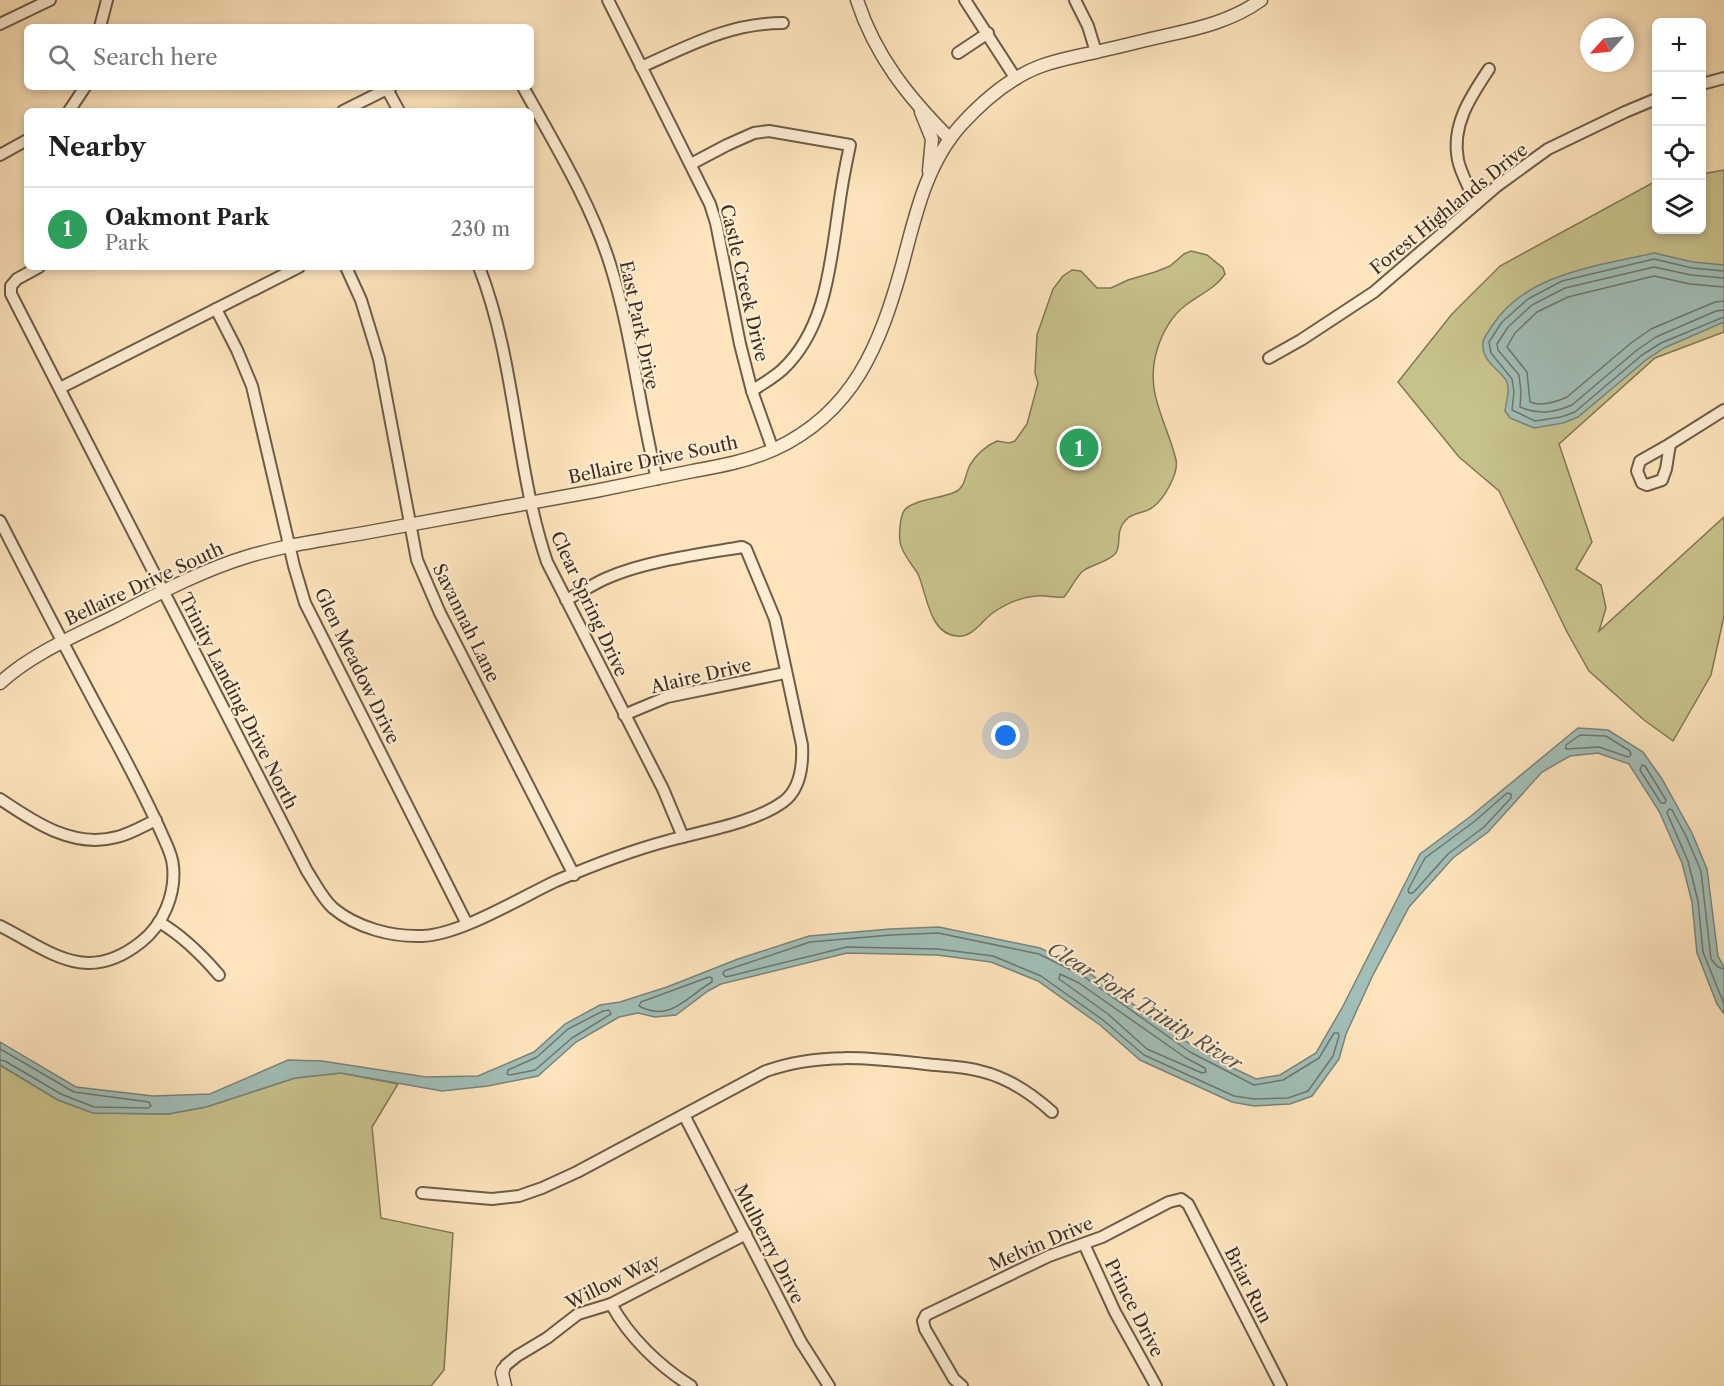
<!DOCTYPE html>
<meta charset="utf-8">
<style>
:root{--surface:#fff;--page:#f6f6f6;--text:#202124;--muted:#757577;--line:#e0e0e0;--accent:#db2777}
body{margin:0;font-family:"Libre Caslon Text",serif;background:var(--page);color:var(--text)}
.controls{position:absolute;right:18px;top:18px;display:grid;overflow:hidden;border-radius:9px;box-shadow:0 3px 9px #0003}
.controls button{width:54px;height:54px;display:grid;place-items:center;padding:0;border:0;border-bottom:2px solid var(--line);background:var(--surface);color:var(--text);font:30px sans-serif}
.compass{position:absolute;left:1580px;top:18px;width:54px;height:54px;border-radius:50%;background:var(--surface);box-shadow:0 3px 9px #0003;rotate:243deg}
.you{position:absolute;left:1006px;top:736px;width:21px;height:21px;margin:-15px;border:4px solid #fff;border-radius:50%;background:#1a73e8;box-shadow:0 0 0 9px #1a73e833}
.badge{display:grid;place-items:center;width:39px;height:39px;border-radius:50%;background:var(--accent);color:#fff;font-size:20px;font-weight:700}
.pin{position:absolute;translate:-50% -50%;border:3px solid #fff;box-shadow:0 2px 6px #0006}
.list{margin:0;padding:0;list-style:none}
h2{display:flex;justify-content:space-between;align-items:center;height:78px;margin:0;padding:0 24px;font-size:26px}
h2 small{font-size:20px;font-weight:400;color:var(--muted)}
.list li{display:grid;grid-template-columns:39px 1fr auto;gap:18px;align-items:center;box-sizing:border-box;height:84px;padding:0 24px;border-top:2px solid var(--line)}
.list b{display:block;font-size:22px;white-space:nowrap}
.list p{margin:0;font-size:20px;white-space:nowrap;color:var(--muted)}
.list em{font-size:20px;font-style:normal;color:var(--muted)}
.icon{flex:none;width:33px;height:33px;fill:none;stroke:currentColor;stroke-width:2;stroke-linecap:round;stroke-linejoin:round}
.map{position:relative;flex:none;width:1724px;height:1386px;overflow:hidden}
.search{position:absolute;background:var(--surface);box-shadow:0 3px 9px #0003;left:24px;top:24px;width:510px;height:66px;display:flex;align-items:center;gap:15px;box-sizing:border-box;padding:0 21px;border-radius:9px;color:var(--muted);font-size:22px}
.panel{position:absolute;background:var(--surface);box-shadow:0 3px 9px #0003;left:24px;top:108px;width:510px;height:162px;border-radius:9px}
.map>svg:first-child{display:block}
.green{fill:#c7c28c;stroke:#827857;stroke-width:1.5}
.water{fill:#a1beb7;stroke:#79847b;stroke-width:1.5}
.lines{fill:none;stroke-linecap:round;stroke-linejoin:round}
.shore{stroke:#6f766c;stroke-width:1.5}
.minor-casing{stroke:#6d5c48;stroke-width:14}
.tertiary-casing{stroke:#6d5c48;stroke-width:15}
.minor{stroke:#feedd3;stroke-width:10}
.tertiary{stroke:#feedd3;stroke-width:12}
.labels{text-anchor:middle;stroke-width:4.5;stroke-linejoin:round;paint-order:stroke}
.street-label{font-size:18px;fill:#3d2e22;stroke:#feedd3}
.water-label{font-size:20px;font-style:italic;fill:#565247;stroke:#feedd3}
</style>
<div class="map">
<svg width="1724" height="1386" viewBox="0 0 1724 1386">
<rect width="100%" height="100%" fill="#fee4bc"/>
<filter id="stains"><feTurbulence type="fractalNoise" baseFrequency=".00333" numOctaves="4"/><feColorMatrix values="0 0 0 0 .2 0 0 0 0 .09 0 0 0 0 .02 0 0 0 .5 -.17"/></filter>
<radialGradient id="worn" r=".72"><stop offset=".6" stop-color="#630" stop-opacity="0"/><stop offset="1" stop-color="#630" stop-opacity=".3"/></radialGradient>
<g class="green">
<path d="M1724,170V332L1655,358L1559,444L1592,542L1576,569L1601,585L1606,608L1599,631L1724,517V616L1711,675L1673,741L1644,720L1589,671L1567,632L1499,491L1459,457L1398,382L1452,314L1500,266L1656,181V230H1702V174Z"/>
<path d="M1191,251L1207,255L1223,268L1225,274C1215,289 1200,294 1186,305C1172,315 1162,333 1157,350C1144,394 1167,421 1176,460C1179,473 1164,499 1153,507C1146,513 1136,512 1128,518C1113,531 1123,545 1115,554C1106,563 1092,564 1083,571C1075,578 1071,589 1064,597C1054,598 1046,595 1036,596C1022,597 1006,604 994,612C982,620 973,638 957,636C929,634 927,594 918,574C912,564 902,554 900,542C899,534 900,517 904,511C910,500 944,498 955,492C966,487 965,474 970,465C976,455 986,446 997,441L1009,443L1015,441L1027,424L1038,383L1035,373L1037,335L1053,289L1063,276L1072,270L1081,271L1097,288H1111L1128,280L1155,272L1170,266L1184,254Z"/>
<path d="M0,1065L58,1100L93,1113L168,1114L206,1107L295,1078L341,1073L398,1084L372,1127L381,1218L453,1233L444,1370L431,1386H0Z"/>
</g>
<g class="water">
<path d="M1654,253L1693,262L1724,265V322L1664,348L1646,360L1578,417L1563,423L1534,428L1510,418L1505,411C1506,402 1511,389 1506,380C1498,368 1481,361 1483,342C1484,337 1489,331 1492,326C1526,273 1598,266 1654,253Z"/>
<path d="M1578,728L1608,730L1643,752L1662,779L1692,833L1707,869L1718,956L1724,967V1014L1717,1004L1697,953L1692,902L1682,863L1659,811L1629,764L1598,753L1570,756L1542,772L1488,832L1453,858L1409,907L1372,977L1346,1034L1339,1059L1312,1096L1290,1104L1254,1106L1232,1102L1140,1060L1100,1025L1038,981L991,962L937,955L847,953L721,984L708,991L676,1015L655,1017L638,1013L619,1017L576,1042L538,1076L488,1086L442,1091L341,1073L295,1078L206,1107L168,1114L93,1113L58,1100L0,1065V1042L76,1087L153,1096L210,1094L288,1060L322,1061L426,1077L478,1076L534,1052L565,1024L600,1005L620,1002L667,987L738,959L809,936L890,929L939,927L1040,948L1086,971L1193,1046L1233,1068L1256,1079L1280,1075L1316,1053L1342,1008L1420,854L1471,816Z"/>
</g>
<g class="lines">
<g class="shore">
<path d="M1724,271L1692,268L1654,259L1562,281L1528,299L1502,322L1489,342L1491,353L1512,379L1514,392L1512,410L1535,421L1561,417L1575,412L1642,355L1661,343L1724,317"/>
<path d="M1724,278L1691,275L1654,267L1565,288L1532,305L1508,327L1497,344L1498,350L1519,375L1521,392L1520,407C1538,415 1553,413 1572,405L1637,350L1656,337L1716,311L1724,310"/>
<path d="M1724,287L1690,284L1654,276L1568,297L1537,312L1515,333L1507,347L1527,372L1530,402C1542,407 1556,402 1567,397L1631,343L1651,329L1715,302L1724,301"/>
<path d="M1580,735L1606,736L1630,751L1631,755L1628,757L1599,747L1566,749V745Z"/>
<path d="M1642,765L1645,766L1666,800L1665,803H1661L1640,770Z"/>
<path d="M1507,793L1511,794V798L1484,827L1448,854L1413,893H1409L1408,890L1425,858L1475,821Z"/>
<path d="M938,933L1039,954L1083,976L1190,1052L1254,1085L1283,1080L1319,1058L1334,1033H1338L1339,1036L1333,1056L1308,1091L1288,1098L1254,1099L1234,1096L1144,1055L1103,1020L1041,976L993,956L938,949L847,947L726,977L723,974L724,971L810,942L891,935Z"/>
<path d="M1724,969L1718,967L1711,959L1701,871L1686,836L1672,810L1669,809L1667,813L1688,861L1698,901L1703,952L1724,1004"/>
<path d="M1060,974L1079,983L1186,1058L1205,1068L1206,1072L1202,1073L1147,1049L1108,1014L1059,979Z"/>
<path d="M709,977L712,978V982C687,996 671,1023 639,1006L641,1002Z"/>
<path d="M603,1011L609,1010L611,1014L572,1038L535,1070L510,1075L507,1074L508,1070L537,1057L568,1029Z"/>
<path d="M0,1049L74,1092L149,1102L151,1106L148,1108L94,1107L61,1094L5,1061L0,1060"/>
</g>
<defs>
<g id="minor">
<path d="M608,0L710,204L716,223L740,344L752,391L773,450"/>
<path d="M965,0L1016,79"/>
<path d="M1075,0L1088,26L1096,52"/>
<path d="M0,24L50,0"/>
<path d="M100,27L107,0"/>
<path d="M958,53L988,33"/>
<path d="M641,67C689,46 729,23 783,23"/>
<path d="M1702,84L1724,78"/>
<path d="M523,87C554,143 591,203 610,264C632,333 639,408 657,479"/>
<path d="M387,89L399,111"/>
<path d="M69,111L85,87"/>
<path d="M343,111L391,87"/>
<path d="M0,155L27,140"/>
<path d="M691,164L727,145L754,133L769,131L850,145C845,168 841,190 838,213C830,267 825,330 782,370C773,378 762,384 752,391"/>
<path d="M1476,204C1471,190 1461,175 1458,160C1451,125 1471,96 1489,69"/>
<path d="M39,267L17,279L11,286V294L307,871C315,883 322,898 333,908C357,928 392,937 422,936C460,935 520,898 556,881C591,866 630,851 667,841C703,831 754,823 783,802C801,789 803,765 802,745L775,619L746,549L742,547C701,554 645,561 607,578C593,584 580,593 566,600"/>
<path d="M346,267L361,300L379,359L417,560L440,613L574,875"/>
<path d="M479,267C516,361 515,467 547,562L663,789L683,837"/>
<path d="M216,309L237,350L252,386L294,566L305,603L467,924"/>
<path d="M1269,358L1301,340L1374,292L1497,186L1548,149L1625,112L1656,99"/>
<path d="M60,388L299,267"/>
<path d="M1670,444L1666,469L1662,480L1647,485L1642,483L1637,471L1640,461Z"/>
<path d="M1670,444L1724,410"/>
<path d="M0,521C38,595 76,669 116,742C132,772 147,801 161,832C165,842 172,853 173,866C176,894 163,925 141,942C86,986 50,951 0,926"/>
<path d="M624,715L667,697L785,673"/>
<path d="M0,799C34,822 73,849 117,837C130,834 143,826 156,820"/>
<path d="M159,922C183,936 201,954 219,975"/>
<path d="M684,1115L801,1342L829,1386"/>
<path d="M422,1193L492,1199L519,1196L542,1188L577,1172L766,1071C819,1052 871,1058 925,1064C943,1066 963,1066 980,1071C1006,1077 1032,1094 1052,1112"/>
<path d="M1084,1244L1115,1312L1156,1386"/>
<path d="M611,1304C629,1337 659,1366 691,1386"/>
<path d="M503,1370L506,1365L517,1356L547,1338L578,1314L611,1304L746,1234"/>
<path d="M962,1386L954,1379L925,1329L923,1321L926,1315L1049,1256L1102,1237L1169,1202L1181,1199L1188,1204L1281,1386"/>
</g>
<g id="tertiary">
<path d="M857,0C875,56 909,98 950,139"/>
<path d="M921,112L932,139L929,171"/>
<path d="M0,683C31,654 75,636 113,617C156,595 200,571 246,557C288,544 332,539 375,531C448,518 521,504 595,491C628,484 660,478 693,471C721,466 748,461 775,449C854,412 880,345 902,266C915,217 926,164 961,125C982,102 1011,77 1041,66C1060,59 1080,56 1100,51C1123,46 1145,40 1168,35C1201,28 1233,20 1261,0"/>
<path d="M503,1370L502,1373L505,1386"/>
</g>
</defs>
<use href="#minor" class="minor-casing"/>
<use href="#tertiary" class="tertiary-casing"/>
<use href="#minor" class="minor"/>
<use href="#tertiary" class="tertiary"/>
</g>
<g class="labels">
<g class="street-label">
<text transform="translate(1449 209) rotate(-39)" y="6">Forest Highlands Drive</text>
<text transform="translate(744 283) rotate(77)" y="6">Castle Creek Drive</text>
<text transform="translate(639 325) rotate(78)" y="6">East Park Drive</text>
<text transform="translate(653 460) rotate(-12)" y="6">Bellaire Drive South</text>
<text transform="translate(144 584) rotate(-25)" y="6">Bellaire Drive South</text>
<text transform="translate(589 604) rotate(65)" y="6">Clear Spring Drive</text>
<text transform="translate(466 623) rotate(64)" y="6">Savannah Lane</text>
<text transform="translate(357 666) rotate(64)" y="6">Glen Meadow Drive</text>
<text transform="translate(701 676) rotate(-13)" y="6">Alaire Drive</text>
<text transform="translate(238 701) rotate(63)" y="6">Trinity Landing Drive North</text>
<text transform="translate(769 1244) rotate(63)" y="6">Mulberry Drive</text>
<text transform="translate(1041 1244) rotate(-23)" y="6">Melvin Drive</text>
<text transform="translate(613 1282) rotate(-26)" y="6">Willow Way</text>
<text transform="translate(1248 1285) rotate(63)" y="6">Briar Run</text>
<text transform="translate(1134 1308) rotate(63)" y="6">Prince Drive</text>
</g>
<g class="water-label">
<text transform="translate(1145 1006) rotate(32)" y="7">Clear Fork Trinity River</text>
</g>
</g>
<rect width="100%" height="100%" filter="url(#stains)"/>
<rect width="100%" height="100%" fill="url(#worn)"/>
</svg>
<div class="controls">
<button>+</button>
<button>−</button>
<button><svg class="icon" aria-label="locate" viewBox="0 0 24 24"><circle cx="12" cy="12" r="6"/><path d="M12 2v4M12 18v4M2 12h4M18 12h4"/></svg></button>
<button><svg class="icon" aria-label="layers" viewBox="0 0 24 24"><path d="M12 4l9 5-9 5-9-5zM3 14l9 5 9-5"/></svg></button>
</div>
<svg class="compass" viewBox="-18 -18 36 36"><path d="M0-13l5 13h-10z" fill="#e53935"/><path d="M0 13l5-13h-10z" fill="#757577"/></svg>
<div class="you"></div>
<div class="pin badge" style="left:1079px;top:448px;background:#2e9e5b">1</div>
<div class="search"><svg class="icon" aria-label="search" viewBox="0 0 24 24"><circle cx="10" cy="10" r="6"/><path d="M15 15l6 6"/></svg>Search here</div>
<section class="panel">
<h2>Nearby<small></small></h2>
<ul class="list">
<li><span class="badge" style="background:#2e9e5b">1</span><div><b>Oakmont Park</b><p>Park</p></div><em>230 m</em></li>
</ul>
</section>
</div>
